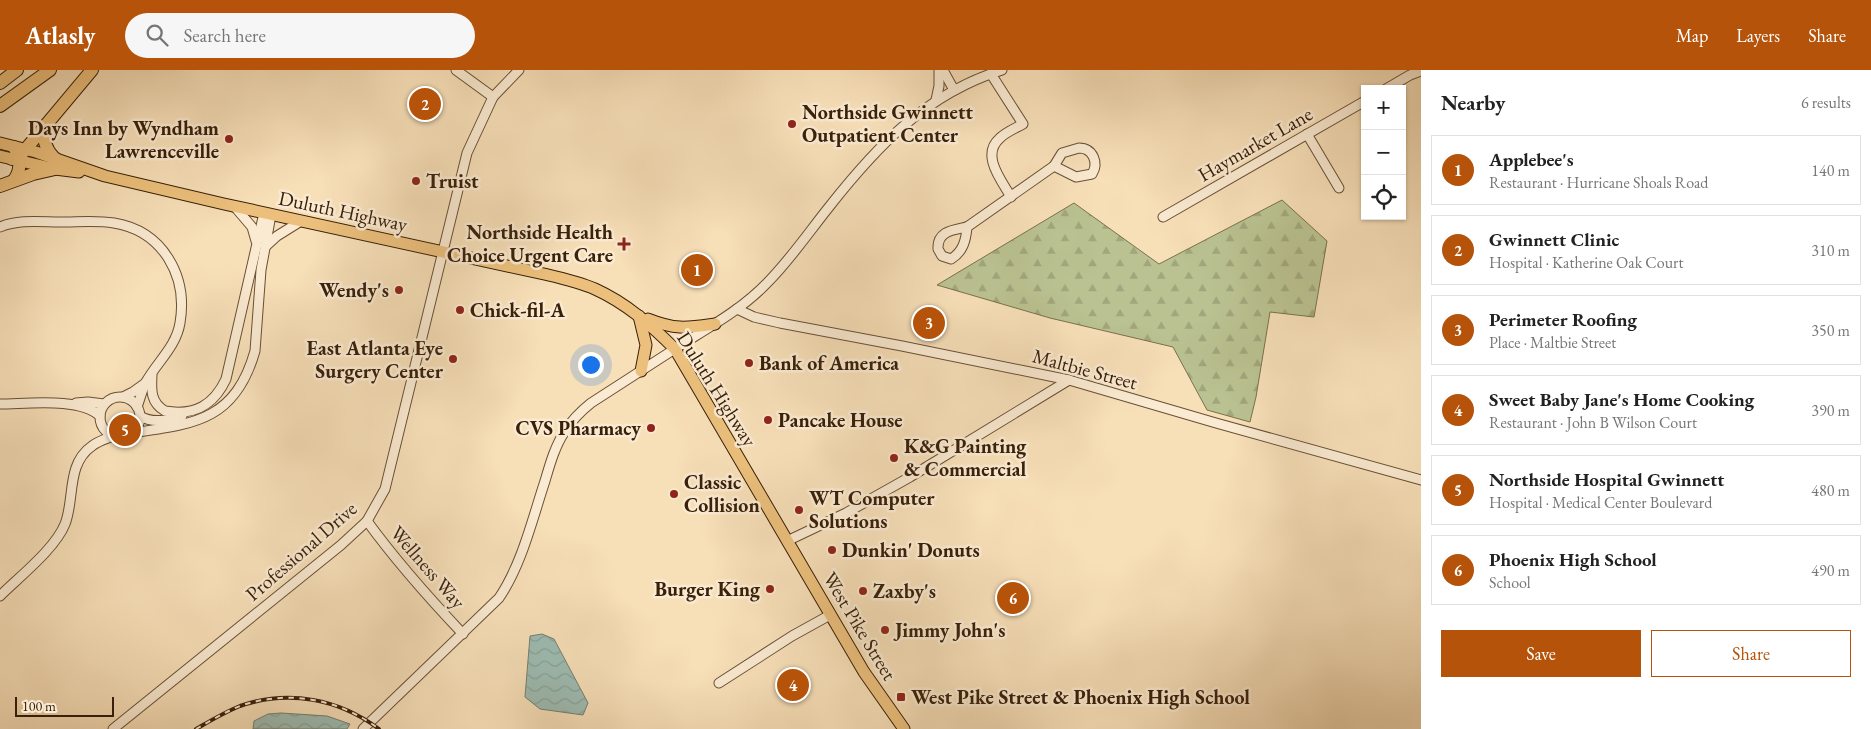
<!DOCTYPE html>
<meta charset="utf-8">
<style>
:root{--surface:#fff;--page:#f6f6f6;--text:#222;--muted:#767676;--line:#e0e0e0;--accent:#b45309}
body{margin:0;font-family:"EB Garamond",serif;background:var(--page);color:var(--text)}
.controls{position:absolute;right:15px;top:15px;display:grid;overflow:hidden;border-radius:0px;box-shadow:0 1px 4px #0004}
.controls button{width:45px;height:45px;display:grid;place-items:center;padding:0;border:0;border-bottom:1px solid var(--line);background:var(--surface);color:var(--text);font:25px sans-serif}
.scale{position:absolute;left:15px;bottom:12px;width:99px;box-sizing:border-box;padding-left:5px;border:2px solid #38200a;border-top:0;font-size:14px;line-height:18px;white-space:nowrap;color:#38200a;-webkit-text-stroke:4px #faead1;paint-order:stroke}
.you{position:absolute;left:590px;top:294px;width:18px;height:18px;margin:-12px;border:4px solid #fff;border-radius:50%;background:#1a73e8;box-shadow:0 0 0 8px #1a73e833}
.badge{display:grid;place-items:center;width:32px;height:32px;border-radius:50%;background:var(--accent);color:#fff;font-size:16px;font-weight:700}
.pin{position:absolute;translate:-50% -50%;border:2px solid #fff;box-shadow:0 1px 5px #0006}
.list{margin:0;padding:0;list-style:none}
h2{display:flex;justify-content:space-between;align-items:center;height:65px;margin:0;padding:0 20px;font-size:21px}
h2 small{font-size:16px;font-weight:400;color:var(--muted)}
.list li{display:grid;grid-template-columns:32px 1fr auto;gap:15px;align-items:center;box-sizing:border-box;height:70px;margin:0 10px 10px;padding:0 10px;border:1px solid var(--line);border-radius:0px}
.list b{display:block;font-size:19px;white-space:nowrap}
.list p{margin:0;font-size:16px;white-space:nowrap;color:var(--muted)}
.list em{font-size:16px;font-style:normal;color:var(--muted)}
.actions{display:flex;gap:10px;padding:15px 20px}
.actions a{flex:1;padding:11px 0;border:1px solid var(--accent);border-radius:0px;text-align:center;font-size:18px;color:var(--accent)}
.actions .main{background:var(--accent);color:#fff}
.icon{flex:none;width:28px;height:28px;fill:none;stroke:currentColor;stroke-width:2;stroke-linecap:round;stroke-linejoin:round}
.map{position:relative;flex:none;width:1421px;height:659px;overflow:hidden}
header{display:flex;align-items:center;gap:30px;box-sizing:border-box;height:70px;padding:0 25px;background:var(--accent);color:#fff}
header strong{font-size:24px}
nav{display:flex;gap:28px;margin-inline-start:auto;font-size:18px}
.search{width:350px;height:45px;background:var(--page);display:flex;align-items:center;gap:12px;box-sizing:border-box;padding:0 18px;border-radius:28px;color:var(--muted);font-size:19px}
main{display:flex}
aside{flex:1;background:var(--surface)}
.map>svg:first-child{display:block}
.forest{fill:url(#forest-firs);stroke:#79714e}
.water{fill:url(#water-waves);stroke:#757e6f}
.lines{fill:none;stroke-linecap:round;stroke-linejoin:round}
.minor-casing{stroke:#685036;stroke-width:11}
.major-casing{stroke:#38200a;stroke-width:13}
.highway-casing{stroke:#38200a;stroke-width:14}
.minor{stroke:#faead1;stroke-width:9}
.major{stroke:#ecc07c;stroke-width:11}
.highway{stroke:#ecc07c;stroke-width:12}
.rail-casing{stroke:#38200a;stroke-width:4}
.rail{stroke:#faead1;stroke-width:2;stroke-dasharray:5.5;stroke-linecap:butt}
.poi-dot{fill:#8f2418;stroke:#faead1;stroke-width:2}
.labels{text-anchor:middle;stroke-width:5;stroke-linejoin:round;paint-order:stroke}
.poi-label{font-size:20px;font-weight:bold;fill:#38200a;stroke:#faead1;text-anchor:start}
.street-label{font-size:20px;fill:#38200a;stroke:#faead1}
</style>
<header>
<strong>Atlasly</strong>
<div class="search"><svg class="icon" aria-label="search" viewBox="0 0 24 24"><circle cx="10" cy="10" r="6"/><path d="M15 15l6 6"/></svg>Search here</div>
<nav><a>Map</a><a>Layers</a><a>Share</a></nav>
</header>
<main>
<div class="map">
<svg width="1421" height="659" viewBox="0 0 1421 659">
<defs>
<pattern id="forest-firs" width="22" height="20" patternUnits="userSpaceOnUse" patternTransform="scale(1.25)"><rect width="22" height="20" fill="#bac291"/><path d="M5 1l3.5 6h-7zM16 11l3.5 6h-7z" fill="#a1a67c"/></pattern>
<pattern id="water-waves" width="16" height="10" patternUnits="userSpaceOnUse" patternTransform="scale(1.25)"><rect width="16" height="10" fill="#9dbcb3"/><path d="M0 5q4-4 8 0t8 0" fill="none" stroke="#88a199"/></pattern>
</defs>
<rect width="100%" height="100%" fill="#f7dfb8"/>
<filter id="stains"><feTurbulence type="fractalNoise" baseFrequency=".004" numOctaves="4"/><feColorMatrix values="0 0 0 0 .2 0 0 0 0 .09 0 0 0 0 .02 0 0 0 .5 -.17"/></filter>
<radialGradient id="worn" r=".72"><stop offset=".6" stop-color="#630" stop-opacity="0"/><stop offset="1" stop-color="#630" stop-opacity=".3"/></radialGradient>
<path class="forest" d="M1282,130L1327,171L1314,247L1270,242L1256,327L1250,352L1207,340L1173,277L1050,248L937,215L1074,133L1159,194Z"/>
<g class="water">
<path d="M542,564L554,569L588,633L583,645L540,639L525,627L530,566Z"/>
<path d="M281,643L327,646L350,654L347,659H253L254,651L268,644Z"/>
</g>
<g class="lines">
<defs>
<g id="minor">
<path d="M456,0L493,27"/>
<path d="M943,0L954,20"/>
<path d="M991,4L1023,54C1016,58 1006,62 1000,68C980,85 1002,111 1011,127"/>
<path d="M1386,19L1410,5L1421,1"/>
<path d="M936,30L939,16V0"/>
<path d="M1307,64L1339,118"/>
<path d="M1079,78C1093,78 1099,93 1092,104L1076,107L1054,96L1062,83Z"/>
<path d="M235,137L252,157L256,171"/>
<path d="M1163,147L1365,31"/>
<path d="M0,157C19,149 41,152 60,152C78,152 97,150 114,153C163,161 188,206 180,253C176,277 157,292 146,312C142,320 140,329 137,337"/>
<path d="M967,157L1054,96"/>
<path d="M967,157C966,170 963,182 951,189L942,186L938,179C937,161 953,160 967,157Z"/>
<path d="M265,177L277,166L301,151"/>
<path d="M737,239L754,247L780,253L902,276L1069,310L1216,353L1421,410"/>
<path d="M152,305C151,321 151,333 165,341C195,346 214,335 226,309L264,143"/>
<path d="M123,327L133,322L147,312"/>
<circle cx="120" cy="347" r="20"/>
<path d="M76,333L88,332L104,334"/>
<path d="M0,334C27,334 79,327 100,346"/>
<path d="M140,346C153,354 168,350 182,346"/>
<path d="M132,363C194,354 235,351 255,281L261,200L271,145"/>
<path d="M367,451C396,491 429,528 463,564"/>
<path d="M787,471L846,443L910,407L1069,310"/>
<path d="M0,526C19,507 55,479 65,454C75,429 66,394 92,376C98,371 106,369 113,366"/>
<path d="M719,613L792,566L830,545"/>
<path d="M113,659L341,475L367,451L385,419L467,83L493,27L519,0"/>
<path d="M363,659L499,528C522,494 532,450 545,411C550,394 555,376 565,361C572,350 581,341 591,333C622,313 653,293 684,273C713,255 743,238 767,213C790,190 809,162 829,137C877,76 926,24 1002,0"/>
</g>
<g id="major">
<path d="M0,73L36,82L105,106L224,134L544,204C561,208 579,212 595,219C626,233 651,255 675,279L864,602L904,659"/>
<path d="M0,86L55,99L79,102"/>
<path d="M639,246L646,275L641,301"/>
<path d="M648,249C676,260 686,258 715,254"/>
</g>
<g id="highway">
<path d="M0,13L17,0"/>
<path d="M0,36L50,0"/>
<path d="M44,57C43,70 46,82 57,90"/>
<path d="M12,89L20,86L92,0"/>
<path d="M14,110C22,100 20,87 14,77"/>
<path d="M0,116L33,104L55,99"/>
</g>
</defs>
<use href="#minor" class="minor-casing"/>
<use href="#major" class="major-casing"/>
<use href="#highway" class="highway-casing"/>
<use href="#minor" class="minor"/>
<use href="#major" class="major"/>
<use href="#highway" class="highway"/>
<defs>
<path id="rail" d="M196,659C210,651 225,642 240,636C289,619 339,629 379,659"/>
</defs>
<use href="#rail" class="rail-casing"/>
<use href="#rail" class="rail"/>
</g>
<g class="poi-dot">
<circle cx="792" cy="54" r="5"/>
<circle cx="229" cy="69" r="5"/>
<circle cx="416" cy="111" r="5"/>
<path d="M621.5 166.5h5v5h5v5h-5v5h-5v-5h-5v-5h5z"/>
<circle cx="399" cy="220" r="5"/>
<circle cx="460" cy="240" r="5"/>
<circle cx="453" cy="289" r="5"/>
<circle cx="749" cy="293" r="5"/>
<circle cx="768" cy="350" r="5"/>
<circle cx="651" cy="358" r="5"/>
<circle cx="894" cy="388" r="5"/>
<circle cx="674" cy="424" r="5"/>
<circle cx="799" cy="440" r="5"/>
<circle cx="832" cy="480" r="5"/>
<circle cx="770" cy="519" r="5"/>
<circle cx="863" cy="521" r="5"/>
<circle cx="885" cy="560" r="5"/>
<rect x="896" y="622" width="10" height="10" rx="2.5"/>
</g>
<g class="labels">
<g class="poi-label">
<text x="802" y="49">Northside Gwinnett<tspan x="802" dy="23">Outpatient Center</tspan></text>
<text x="219" y="65" text-anchor="end">Days Inn by Wyndham<tspan x="219" dy="23">Lawrenceville</tspan></text>
<text x="426" y="118">Truist</text>
<text x="613" y="169" text-anchor="end">Northside Health<tspan x="613" dy="23">Choice Urgent Care</tspan></text>
<text x="389" y="227" text-anchor="end">Wendy's</text>
<text x="470" y="247">Chick-fil-A</text>
<text x="443" y="285" text-anchor="end">East Atlanta Eye<tspan x="443" dy="23">Surgery Center</tspan></text>
<text x="759" y="300">Bank of America</text>
<text x="778" y="357">Pancake House</text>
<text x="641" y="365" text-anchor="end">CVS Pharmacy</text>
<text x="904" y="383">K&amp;G Painting<tspan x="904" dy="23">&amp; Commercial</tspan></text>
<text x="684" y="419">Classic<tspan x="684" dy="23">Collision</tspan></text>
<text x="809" y="435">WT Computer<tspan x="809" dy="23">Solutions</tspan></text>
<text x="842" y="487">Dunkin' Donuts</text>
<text x="760" y="526" text-anchor="end">Burger King</text>
<text x="873" y="528">Zaxby's</text>
<text x="895" y="567">Jimmy John's</text>
<text x="911" y="634">West Pike Street &amp; Phoenix High School</text>
</g>
<g class="street-label">
<text transform="translate(1255 74) rotate(-30)" y="7">Haymarket Lane</text>
<text transform="translate(343 141) rotate(12)" y="7">Duluth Highway</text>
<text transform="translate(1085 299) rotate(15)" y="7">Maltbie Street</text>
<text transform="translate(717 319) rotate(58)" y="7">Duluth Highway</text>
<text transform="translate(301 481) rotate(-41)" y="7">Professional Drive</text>
<text transform="translate(428 497) rotate(49)" y="7">Wellness Way</text>
<text transform="translate(860 556) rotate(59)" y="7">West Pike Street</text>
</g>
</g>
<rect width="100%" height="100%" filter="url(#stains)"/>
<rect width="100%" height="100%" fill="url(#worn)"/>
</svg>
<div class="controls">
<button>+</button>
<button>−</button>
<button><svg class="icon" aria-label="locate" viewBox="0 0 24 24"><circle cx="12" cy="12" r="6"/><path d="M12 2v4M12 18v4M2 12h4M18 12h4"/></svg></button>
</div>
<div class="scale">100 m</div>
<div class="you"></div>
<div class="pin badge" style="left:697px;top:200px">1</div>
<div class="pin badge" style="left:425px;top:34px">2</div>
<div class="pin badge" style="left:929px;top:253px">3</div>
<div class="pin badge" style="left:793px;top:615px">4</div>
<div class="pin badge" style="left:125px;top:360px">5</div>
<div class="pin badge" style="left:1013px;top:528px">6</div>
</div>
<aside>
<h2>Nearby<small>6 results</small></h2>
<ul class="list">
<li><span class="badge">1</span><div><b>Applebee's</b><p>Restaurant · Hurricane Shoals Road</p></div><em>140 m</em></li>
<li><span class="badge">2</span><div><b>Gwinnett Clinic</b><p>Hospital · Katherine Oak Court</p></div><em>310 m</em></li>
<li><span class="badge">3</span><div><b>Perimeter Roofing</b><p>Place · Maltbie Street</p></div><em>350 m</em></li>
<li><span class="badge">4</span><div><b>Sweet Baby Jane's Home Cooking</b><p>Restaurant · John B Wilson Court</p></div><em>390 m</em></li>
<li><span class="badge">5</span><div><b>Northside Hospital Gwinnett</b><p>Hospital · Medical Center Boulevard</p></div><em>480 m</em></li>
<li><span class="badge">6</span><div><b>Phoenix High School</b><p>School</p></div><em>490 m</em></li>
</ul>
<div class="actions"><a class="main">Save</a><a>Share</a></div>
</aside>
</main>
